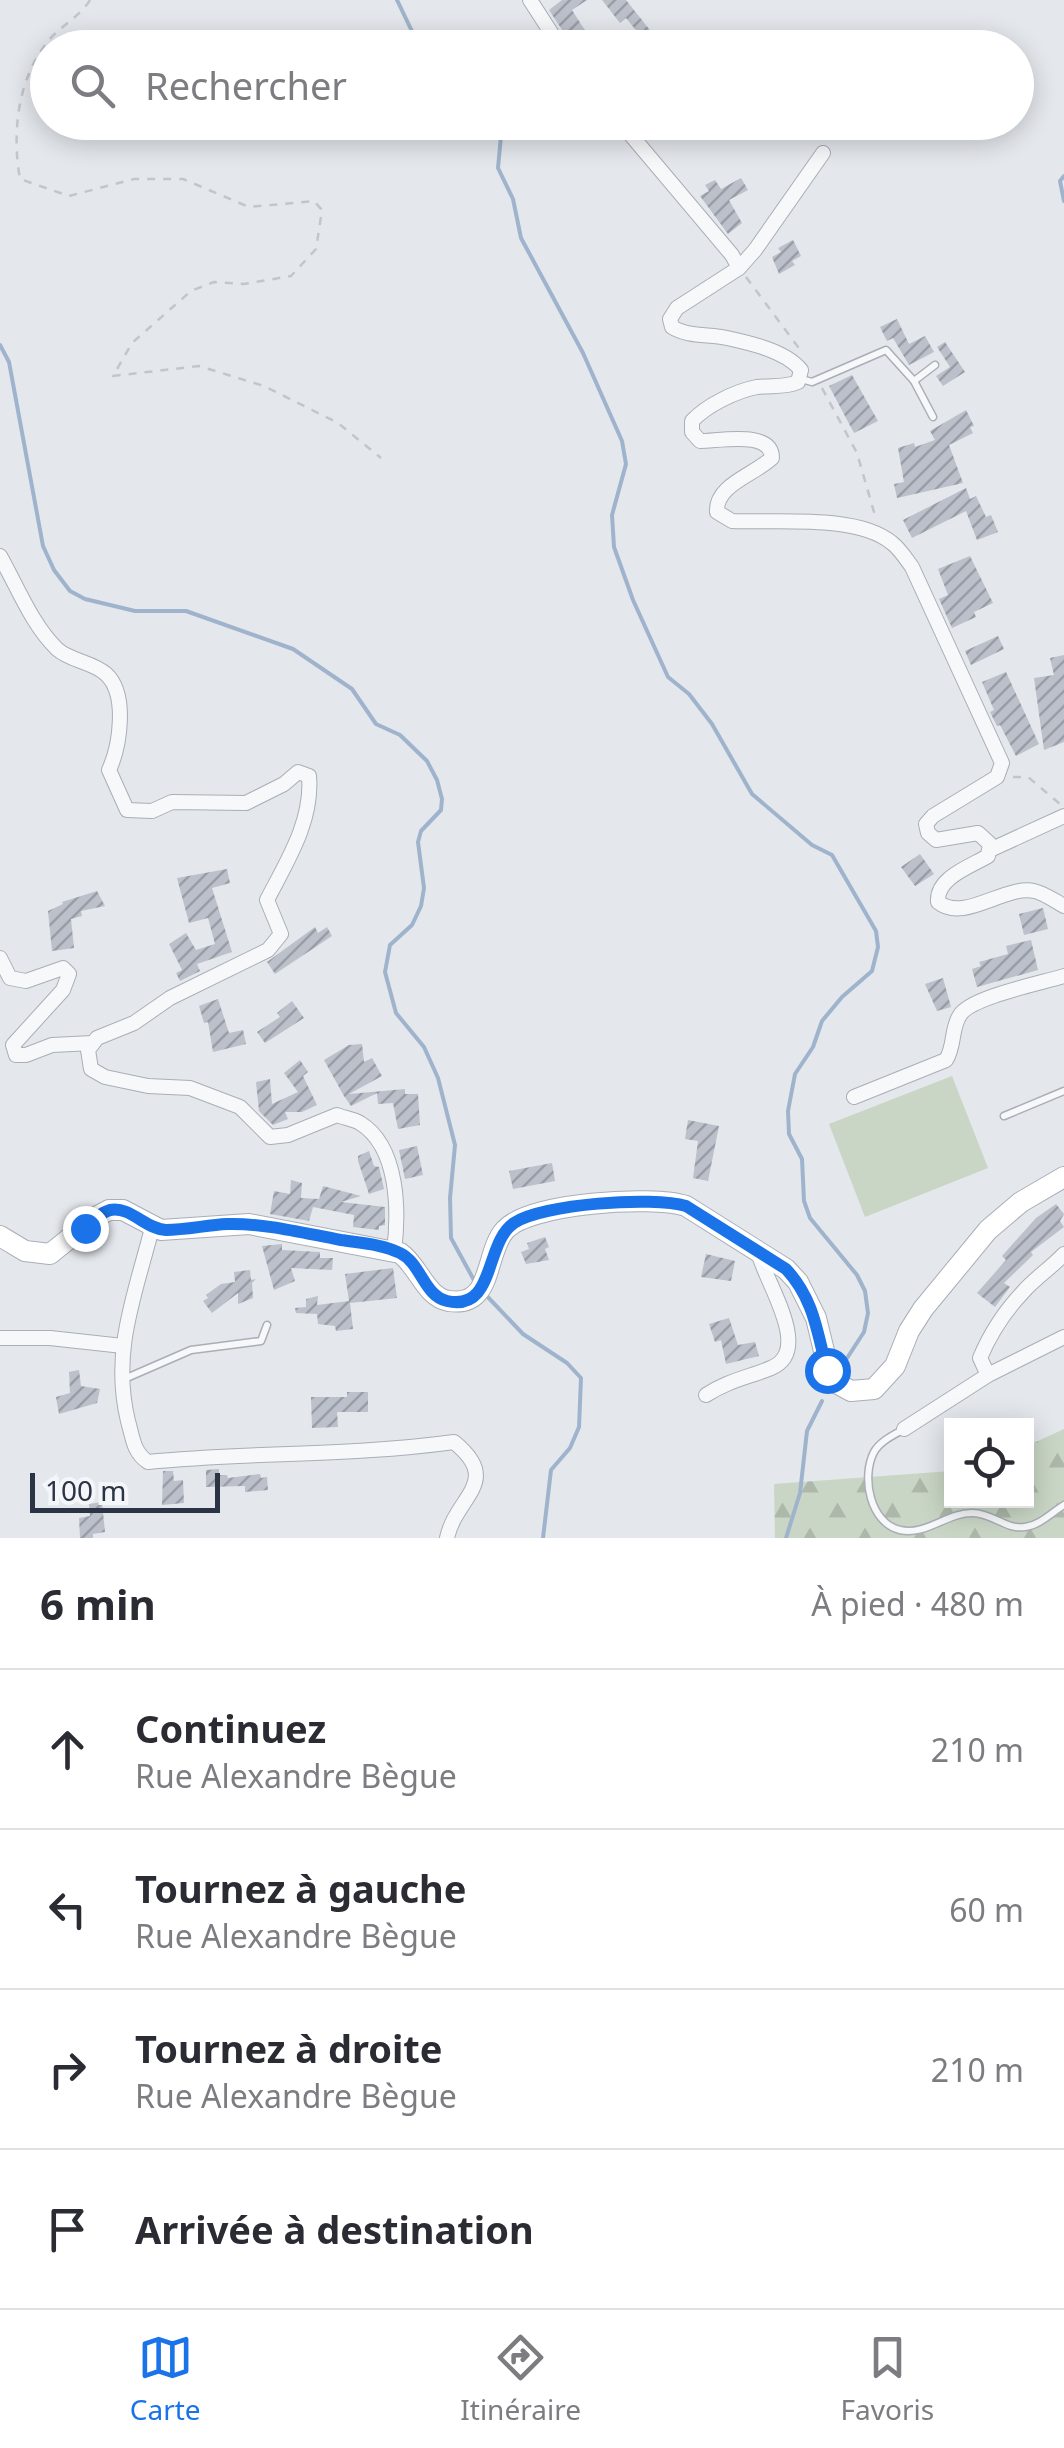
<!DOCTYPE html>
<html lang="fr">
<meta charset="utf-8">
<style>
:root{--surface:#fff;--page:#f7f7f7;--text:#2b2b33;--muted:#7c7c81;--line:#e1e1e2;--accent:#1a73e8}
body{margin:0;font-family:"Noto Sans",sans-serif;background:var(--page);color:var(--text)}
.controls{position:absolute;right:30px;bottom:30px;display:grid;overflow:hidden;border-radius:0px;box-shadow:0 5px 25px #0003}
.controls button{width:90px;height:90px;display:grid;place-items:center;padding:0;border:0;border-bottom:2px solid var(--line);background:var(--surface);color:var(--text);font:50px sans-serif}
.scale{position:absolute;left:30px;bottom:25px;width:190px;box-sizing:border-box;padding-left:10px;border:5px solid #2b3445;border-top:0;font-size:28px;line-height:35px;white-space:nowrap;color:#2b3445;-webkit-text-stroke:8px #f4f6f9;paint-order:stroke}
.stop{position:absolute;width:30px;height:30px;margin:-22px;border:8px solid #1a73e8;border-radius:50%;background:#fff}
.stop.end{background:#1a73e8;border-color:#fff;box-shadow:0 2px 10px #0008}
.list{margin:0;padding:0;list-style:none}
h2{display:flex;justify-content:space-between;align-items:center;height:130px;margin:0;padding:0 40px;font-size:42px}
h2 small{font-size:32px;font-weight:400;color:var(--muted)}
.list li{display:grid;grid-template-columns:65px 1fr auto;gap:30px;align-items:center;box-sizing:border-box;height:160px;padding:0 40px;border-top:2px solid var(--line)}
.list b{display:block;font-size:38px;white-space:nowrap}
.list p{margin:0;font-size:32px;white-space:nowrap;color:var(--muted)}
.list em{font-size:32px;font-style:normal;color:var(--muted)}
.icon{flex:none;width:55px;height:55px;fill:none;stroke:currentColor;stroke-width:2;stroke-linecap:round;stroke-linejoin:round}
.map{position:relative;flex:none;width:1064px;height:1538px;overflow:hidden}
.search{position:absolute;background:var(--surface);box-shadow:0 5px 25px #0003;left:30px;right:30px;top:30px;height:110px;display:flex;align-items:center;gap:25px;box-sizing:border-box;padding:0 35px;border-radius:55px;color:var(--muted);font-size:38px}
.sheet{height:770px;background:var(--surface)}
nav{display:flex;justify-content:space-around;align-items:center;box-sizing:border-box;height:140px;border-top:2px solid var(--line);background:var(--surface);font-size:28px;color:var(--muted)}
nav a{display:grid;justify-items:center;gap:5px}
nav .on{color:var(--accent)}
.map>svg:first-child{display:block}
.green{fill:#c9d6c5}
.forest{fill:url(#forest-firs)}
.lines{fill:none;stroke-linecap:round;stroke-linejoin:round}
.stream{stroke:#9fb4cc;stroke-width:4}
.building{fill:url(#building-hatch)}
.lane-casing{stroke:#a9aeb7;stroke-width:9}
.street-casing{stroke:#a9aeb7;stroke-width:16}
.secondary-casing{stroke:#a9aeb7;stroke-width:22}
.path{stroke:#c2c5cb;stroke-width:2.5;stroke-dasharray:8 8;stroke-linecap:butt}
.lane{stroke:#f7f8fa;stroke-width:6}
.street{stroke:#f7f8fa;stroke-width:14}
.secondary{stroke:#fff;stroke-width:20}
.route{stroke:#1a73e8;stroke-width:12}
</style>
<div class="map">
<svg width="1064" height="1538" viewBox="0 0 1064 1538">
<defs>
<pattern id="forest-firs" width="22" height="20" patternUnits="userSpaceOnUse" patternTransform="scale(2.5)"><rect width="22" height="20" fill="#c9d6c5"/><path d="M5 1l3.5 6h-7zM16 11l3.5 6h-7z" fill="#adb8ab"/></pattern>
<pattern id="building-hatch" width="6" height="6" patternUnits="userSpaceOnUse" patternTransform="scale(2.5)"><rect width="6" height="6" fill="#bbc0ca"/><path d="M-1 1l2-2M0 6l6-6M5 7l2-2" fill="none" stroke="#989da6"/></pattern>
</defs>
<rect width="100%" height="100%" fill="#e4e7ec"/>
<path class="green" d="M952,1076L988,1168L865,1217L829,1124Z"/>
<path class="forest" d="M1064,1429V1538H775L774,1484L951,1471L952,1500H1026L1027,1446Z"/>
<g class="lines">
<g class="stream">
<path d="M397,0L420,48"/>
<path d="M491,122L501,136L498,168L513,199L521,238L583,353L622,441L626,464L612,515L614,547L633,600L668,677L689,694L712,724L752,794L812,845L832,855L876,931L878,947L872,971L842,997L822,1021L813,1047L795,1074L788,1111L789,1134L802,1159L804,1201L810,1218L857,1275L865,1291L868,1313L864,1332L840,1369"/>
<path d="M1064,176L1060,181L1064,201"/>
<path d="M0,345L9,362L43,546L54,570L70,591L85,599L135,611H186L293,649L352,689L376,724L400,735L427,761L437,780L442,799L441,810L421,831L418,842L424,888L421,906L412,925L390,945L385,972L396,1013L424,1047L438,1078L455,1145L450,1198L451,1238L475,1282"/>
<path d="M484,1293L523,1334L567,1363L581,1378L579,1427L570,1448L551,1470L543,1538"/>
<path d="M786,1538L800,1493L807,1431L822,1401"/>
</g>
</g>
<g class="building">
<path d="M562,0H587L572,10L588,35L572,45L549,10Z"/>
<path d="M602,0H626L657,39L646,48H636L630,41L639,34L626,18L620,23Z"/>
<path d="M741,178L748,190L729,200L742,223L728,234L700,196L709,191L705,185L715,180L721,189Z"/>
<path d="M793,240L801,256L792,261L795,265L779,274L772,257L781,252L778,248Z"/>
<path d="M897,319L909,344L925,336L934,352L909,365L893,338L887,341L880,327Z"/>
<path d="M945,342L965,372L943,386L936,376L950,367L937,347Z"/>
<path d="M852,375L878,421L854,433L829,386Z"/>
<path d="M966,410L974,426L970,427L973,433L949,445L963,483L897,498L894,484L904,482L898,448L914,443L915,447L935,440L930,431Z"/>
<path d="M966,488L970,499L976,496L986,517L991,515L998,532L977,540L966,511L912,538L903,520Z"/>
<path d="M970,556L993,603L974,612L976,617L952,628L939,599L948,595L938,569Z"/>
<path d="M998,636L1004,649L971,665L965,651Z"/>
<path d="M1064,655V742L1044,750L1034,678L1054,675L1050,658Z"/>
<path d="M1006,672L1039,744L1016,756L1000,725L997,726L990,712L994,710L982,682Z"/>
<path d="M920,854L934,874L915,886L901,867Z"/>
<path d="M227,869L230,883L212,888L232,952L197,964L200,971L180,981L176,973L182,970L169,944L186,933L196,950L215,944L208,918L189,923L177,878Z"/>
<path d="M97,891L105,906L81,911L82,916L71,919L74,948L52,951L48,911L63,904L62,902Z"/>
<path d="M1043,908L1048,929L1024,935L1019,914Z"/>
<path d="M315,927L318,933L327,927L332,936L275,974L267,962Z"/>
<path d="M1031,940L1038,970L977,987L972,969L981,966L979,962L1008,954L1006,946Z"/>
<path d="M943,978L951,1007L937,1011L925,984Z"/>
<path d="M218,999L229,1033L243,1030L246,1044L213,1052L208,1022L204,1023L199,1006Z"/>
<path d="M292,1001L304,1018L265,1043L257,1032L280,1017L277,1013Z"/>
<path d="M362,1044L364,1062L372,1058L382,1076L349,1094L405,1089V1094H418L420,1125L398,1129L393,1103L378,1104L377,1093L351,1106L344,1096L324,1060L349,1045Z"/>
<path d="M300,1060L308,1072L303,1076L317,1105L302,1112H285L288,1119L273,1125L259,1111L256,1082L270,1079L272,1104L298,1092L284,1073Z"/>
<path d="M688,1120L719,1126L708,1181L693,1178L698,1141L685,1139Z"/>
<path d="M417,1146L423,1175L405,1179L399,1150Z"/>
<path d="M369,1151L374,1166L379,1167L384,1189L369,1194L358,1161V1156Z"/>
<path d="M552,1163L555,1181L513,1189L509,1171Z"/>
<path d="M291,1180L302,1183L301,1198L319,1199L323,1186L361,1196L341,1202L385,1207V1225L379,1226V1230L353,1227L354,1215L313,1207L309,1221L270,1214L274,1191L290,1194Z"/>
<path d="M1056,1204L1064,1214L1060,1221L1064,1227L1031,1252L1033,1255L1004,1283L1010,1287L995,1307L977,1293L1006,1260L1002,1256L1036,1218Z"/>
<path d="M545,1237L549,1247L545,1249L549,1260L526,1264L521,1252L529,1249L527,1243Z"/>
<path d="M282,1244V1250L320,1252V1258H333L332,1270L291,1268L295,1281L274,1290L262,1246Z"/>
<path d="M706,1254L735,1261L731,1281L701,1277Z"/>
<path d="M393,1268L397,1298L350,1303L353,1329L336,1331L335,1326L318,1324L317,1314L296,1313L295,1308L306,1307V1299L318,1296L317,1305L349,1301L345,1274Z"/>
<path d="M250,1270L251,1280L256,1279L252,1283L253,1298L238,1304V1293L212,1313L203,1301L208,1298L206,1295L221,1284L235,1282L234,1272Z"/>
<path d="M729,1318L738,1345L755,1342L759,1356L726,1364L721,1340L715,1342L709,1324Z"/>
<path d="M79,1370L81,1386L100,1389L97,1403L59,1414L56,1397L70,1393L69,1372Z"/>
<path d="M347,1392H368V1412H337L338,1427L312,1428L311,1397H347Z"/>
<path d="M219,1469V1475H227L228,1478L260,1474L261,1478L267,1477L268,1490L245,1492V1486L206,1487V1470Z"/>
<path d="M163,1471H173L174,1481L183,1480L184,1503L162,1505Z"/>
<path d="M102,1502L105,1532L93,1534V1538H80L79,1518L90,1516L89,1504Z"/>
</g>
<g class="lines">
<defs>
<g id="lane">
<path d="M801,379L812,382L886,350L914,381L933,417"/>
<path d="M914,381L935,365"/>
<path d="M1004,1116L1064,1091"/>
<path d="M122,1380L191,1350L261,1341L267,1325"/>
<path d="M904,1429C894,1435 880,1441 874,1452C861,1477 870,1523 900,1530C926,1536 948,1512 973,1513C992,1513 1006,1530 1025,1527C1040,1525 1051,1513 1064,1505"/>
</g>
<g id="street">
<path d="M530,0L561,48"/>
<path d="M620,122L732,255L739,268L677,308L670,319L672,327C688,337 709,334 727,338C750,343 786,351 801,370L798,382C784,388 772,385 757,387C736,391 707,405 692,421V432L700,441C720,441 772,430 772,458C754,475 715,485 717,512L732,521C777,523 857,514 892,543C900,549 906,559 912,567L1002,763L997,777L933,816L926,824L928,833L936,840L978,833L990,844L988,856C969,867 936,878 938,902C964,923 1004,885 1034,891C1044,893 1055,901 1064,906"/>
<path d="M739,268L755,250L823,153"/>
<path d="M0,556C17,586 32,625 57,649C70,661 93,662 106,674C128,694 120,746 109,770L127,810L152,811L172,802L246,803L284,784L298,772L309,776C313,821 287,861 267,900L281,934L268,950L170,998L134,1023L97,1038L88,1050L91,1069L105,1077L148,1086L190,1088L240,1107L270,1137L288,1135L337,1115C344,1118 353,1119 360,1123C399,1147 399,1212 394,1251"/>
<path d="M990,850L1064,816"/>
<path d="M0,958L10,978L26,981L63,968L69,974L63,990L13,1045L16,1055H26L52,1045L93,1043"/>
<path d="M854,1097L946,1060C955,1046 951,1028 960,1015C971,997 1042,983 1064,976"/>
<path d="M152,1228C135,1295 111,1352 128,1421C133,1438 133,1452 148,1462C249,1452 353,1456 454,1442C503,1482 456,1496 447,1538"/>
<path d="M0,1338H50L123,1346"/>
<path d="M988,1375L980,1358C990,1334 1005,1311 1023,1292C1035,1278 1051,1268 1064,1254"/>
<path d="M706,1395C727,1381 749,1377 771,1368C815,1350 762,1278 757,1248"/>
<path d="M904,1429L988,1375L1064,1337"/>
</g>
<path id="secondary" d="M0,1236L25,1251L50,1254L96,1217L109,1210H123L161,1230L249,1224L400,1253C418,1265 426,1298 449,1301C494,1308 484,1253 505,1230C529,1203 652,1195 686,1206L786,1269L798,1282L816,1318L831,1380L851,1391L874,1389L895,1366L909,1331L923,1309L988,1230L1021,1202L1064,1177"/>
</defs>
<use href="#lane" class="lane-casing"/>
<use href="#street" class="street-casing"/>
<use href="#secondary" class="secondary-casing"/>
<g class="path">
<path d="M90,0C79,18 58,27 46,44C17,81 12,135 20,179L69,196L134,179H183L249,207L314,201L322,210L316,249L291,276L244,284L214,282L191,291L132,343L113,376L199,366L264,386L338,423L381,458"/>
<path d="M746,277L801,351"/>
<path d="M822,388L857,453L876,519"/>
<path d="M1013,777H1028L1060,804"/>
</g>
<use href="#lane" class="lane"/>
<use href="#street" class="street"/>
<use href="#secondary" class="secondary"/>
</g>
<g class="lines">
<path class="route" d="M85,1228C92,1221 100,1213 110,1210C131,1206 145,1229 166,1230C186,1230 207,1225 227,1224C265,1223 303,1233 341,1240C360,1243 382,1244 400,1253C421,1263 424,1296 447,1301C496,1312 484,1243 514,1223C542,1204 653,1196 686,1206L786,1269C814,1299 817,1332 827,1370"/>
</g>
</svg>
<div class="controls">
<button><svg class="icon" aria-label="locate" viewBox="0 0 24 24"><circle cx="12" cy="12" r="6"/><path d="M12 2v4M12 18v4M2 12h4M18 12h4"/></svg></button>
</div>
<div class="scale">100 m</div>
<div class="stop" style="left:827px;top:1370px"></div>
<div class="stop end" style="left:85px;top:1228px"></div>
<div class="search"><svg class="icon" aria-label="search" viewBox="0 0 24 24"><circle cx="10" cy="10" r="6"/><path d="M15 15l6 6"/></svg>Rechercher</div>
</div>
<section class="sheet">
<h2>6 min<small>À pied · 480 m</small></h2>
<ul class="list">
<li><svg class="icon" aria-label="ahead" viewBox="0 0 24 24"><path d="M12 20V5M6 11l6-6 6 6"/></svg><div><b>Continuez</b><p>Rue Alexandre Bègue</p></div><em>210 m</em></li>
<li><svg class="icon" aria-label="left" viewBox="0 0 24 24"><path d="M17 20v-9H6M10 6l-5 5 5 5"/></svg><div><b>Tournez à gauche</b><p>Rue Alexandre Bègue</p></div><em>60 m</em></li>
<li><svg class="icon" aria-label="right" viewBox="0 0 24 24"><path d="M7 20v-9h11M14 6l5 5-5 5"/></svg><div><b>Tournez à droite</b><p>Rue Alexandre Bègue</p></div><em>210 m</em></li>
<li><svg class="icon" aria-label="arrive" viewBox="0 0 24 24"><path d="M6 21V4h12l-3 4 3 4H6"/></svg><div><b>Arrivée à destination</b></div></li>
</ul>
</section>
<nav>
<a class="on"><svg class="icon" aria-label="map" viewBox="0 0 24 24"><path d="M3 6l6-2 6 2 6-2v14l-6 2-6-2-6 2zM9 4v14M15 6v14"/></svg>Carte</a>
<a><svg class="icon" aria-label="directions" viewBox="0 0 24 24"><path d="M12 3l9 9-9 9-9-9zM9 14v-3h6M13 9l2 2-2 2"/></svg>Itinéraire</a>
<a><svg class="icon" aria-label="saved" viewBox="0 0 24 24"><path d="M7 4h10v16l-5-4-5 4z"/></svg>Favoris</a>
</nav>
